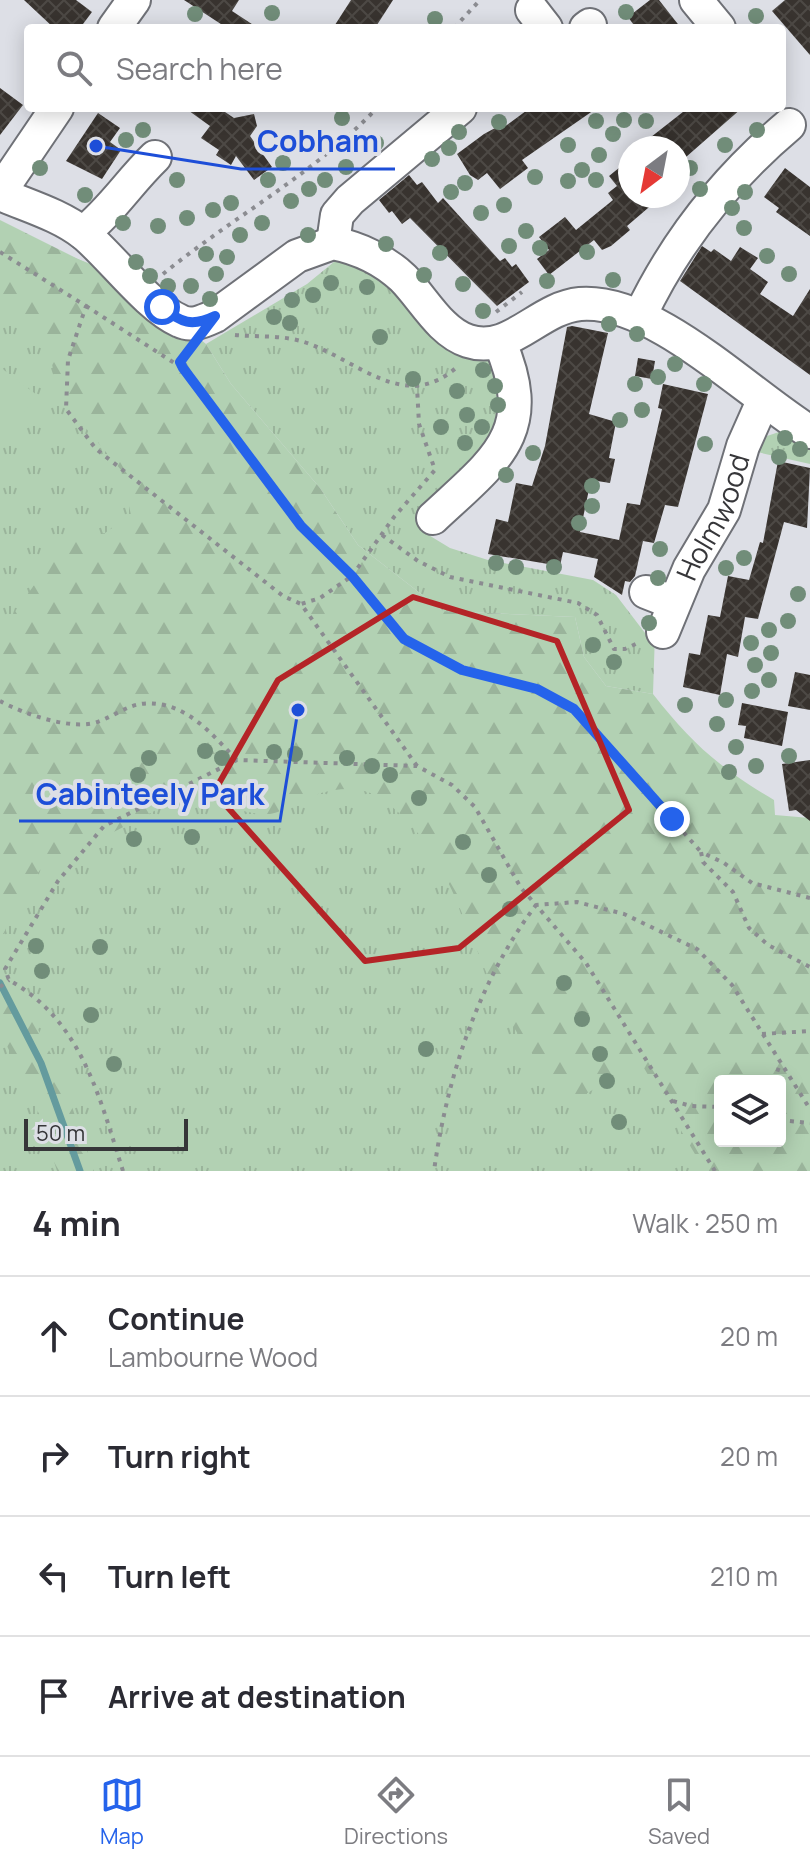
<!DOCTYPE html>
<meta charset="utf-8">
<style>
:root{--surface:#fff;--page:#f7f7f7;--text:#2b2b33;--muted:#7c7c81;--line:#e1e1e2;--accent:#2563eb}
body{margin:0;font-family:Manrope,sans-serif;background:var(--page);color:var(--text)}
.controls{position:absolute;right:24px;bottom:24px;display:grid;overflow:hidden;border-radius:8px;box-shadow:0 4px 20px #0003}
.controls button{width:72px;height:72px;display:grid;place-items:center;padding:0;border:0;border-bottom:2px solid var(--line);background:var(--surface);color:var(--text);font:40px sans-serif}
.compass{position:absolute;left:618px;top:136px;width:72px;height:72px;border-radius:50%;background:var(--surface);box-shadow:0 4px 20px #0003;rotate:212deg}
.scale{position:absolute;left:24px;bottom:20px;width:164px;box-sizing:border-box;padding-left:8px;border:4px solid #363639;border-top:0;font-size:22px;line-height:28px;white-space:nowrap;color:#363639;-webkit-text-stroke:6px #dddfe6;paint-order:stroke}
.stop{position:absolute;width:24px;height:24px;margin:-18px;border:6px solid #2563eb;border-radius:50%;background:#fff}
.stop.end{background:#2563eb;border-color:#fff;box-shadow:0 2px 8px #0008}
.list{margin:0;padding:0;list-style:none}
h2{display:flex;justify-content:space-between;align-items:center;height:104px;margin:0;padding:0 32px;font-size:34px}
h2 small{font-size:26px;font-weight:400;color:var(--muted)}
.list li{display:grid;grid-template-columns:52px 1fr auto;gap:24px;align-items:center;box-sizing:border-box;height:120px;padding:0 32px;border-top:2px solid var(--line)}
.list b{display:block;font-size:30px;white-space:nowrap}
.list p{margin:0;font-size:26px;white-space:nowrap;color:var(--muted)}
.list em{font-size:26px;font-style:normal;color:var(--muted)}
.icon{flex:none;width:44px;height:44px;fill:none;stroke:currentColor;stroke-width:2;stroke-linecap:round;stroke-linejoin:round}
.map{position:relative;flex:none;width:810px;height:1171px;overflow:hidden}
.search{position:absolute;background:var(--surface);box-shadow:0 4px 20px #0003;left:24px;right:24px;top:24px;height:88px;display:flex;align-items:center;gap:20px;box-sizing:border-box;padding:0 28px;border-radius:8px;color:var(--muted);font-size:30px}
.sheet{height:584px;background:var(--surface)}
nav{display:flex;justify-content:space-around;align-items:center;box-sizing:border-box;height:112px;border-top:2px solid var(--line);background:var(--surface);font-size:22px;color:var(--muted)}
nav a{display:grid;justify-items:center;gap:4px}
nav .on{color:var(--accent)}
.map>svg:first-child{display:block}
.grass{fill:url(#grass-tufts);fill-rule:evenodd}
.forest{fill:url(#forest-firs);fill-rule:evenodd}
.pitch{fill:#b2d1b3}
.lines{fill:none;stroke-linecap:round;stroke-linejoin:round}
.stream{stroke:#649b9e;stroke-width:7}
.building{fill:url(#building-cross-hatch)}
.minor-casing{stroke:#6f7177;stroke-width:36}
.path{stroke:#8b8c91;stroke-width:4;stroke-dasharray:4 6;stroke-linecap:butt}
.minor{stroke:#fff;stroke-width:32}
.tree{fill:#718d79}
.route{stroke:#2563eb;stroke-width:10}
.marked{fill:none;stroke:#b42427;stroke-width:6;stroke-linejoin:round}
.labels{text-anchor:middle;stroke-width:8;stroke-linejoin:round;paint-order:stroke}
.street-label{font-size:28px;fill:#363639;stroke:#dddfe6}
.leader{fill:none;stroke:#1d4ed8;stroke-width:3}
.callout-dot{fill:#1d4ed8;stroke:#dddfe6;stroke-width:3}
.callout-label{font-size:30px;text-anchor:middle;font-weight:bold;fill:#1d4ed8;stroke:#dddfe6;stroke-width:8;stroke-linejoin:round;paint-order:stroke}
</style>
<div class="map">
<svg width="810" height="1171" viewBox="0 0 810 1171">
<defs>
<pattern id="grass-tufts" width="24" height="20" patternUnits="userSpaceOnUse" patternTransform="scale(2)"><rect width="24" height="20" fill="#b2d1b3"/><path d="M3 7l-1-3M5 7V3M7 7l1-3M15 17l-1-3M17 17v-4M19 17l1-3" fill="none" stroke="#9ab49b"/></pattern>
<pattern id="forest-firs" width="22" height="20" patternUnits="userSpaceOnUse" patternTransform="scale(2)"><rect width="22" height="20" fill="#b2d1b3"/><path d="M5 1l3.5 6h-7zM16 11l3.5 6h-7z" fill="#9ab49b"/></pattern>
<pattern id="building-cross-hatch" width="8" height="8" patternUnits="userSpaceOnUse" patternTransform="scale(2)"><rect width="8" height="8" fill="#38332f"/><path d="M0 0l8 8M0 8l8-8" fill="none" stroke="#4d4945"/></pattern>
</defs>
<rect width="100%" height="100%" fill="#dddfe6"/>
<g class="grass">
<path d="M0,228L93,265L195,359L360,565L761,826L810,1171H0ZM720,1081H780V1141H720Z"/>
<path d="M340,257L382,278L496,367L505,423L420,526L422,531L450,548L488,560L593,580L616,595L645,633H655L653,694L606,686L584,657L575,617L443,611L358,545L320,488L231,384L206,344L307,284Z"/>
<path d="M785,430L810,446V464L757,452L767,436Z"/>
</g>
<g class="forest">
<path d="M0,220L142,291L206,344L231,384L320,488L358,545L443,611L575,617L584,657L606,686L653,694C692,744 720,768 774,800L775,815L810,818V1171H705L641,1063L580,1097C467,1026 481,865 380,798C355,782 323,790 298,802C290,806 279,813 270,814C242,815 219,803 195,790L40,870L9,912L0,955V621L6,624L66,541L105,533L131,515L121,470L58,395L52,364L42,343L15,313L0,303ZM720,1081H780V1141H720Z"/>
<path d="M17,990L59,1069L94,1171H57L39,1114L0,1031V999Z"/>
</g>
<path class="pitch" d="M0,367L37,395L0,444Z"/>
<g class="lines">
<path class="stream" d="M0,983L41,1063L80,1171"/>
</g>
<g class="building">
<path d="M24,0H76L92,12L80,28H54Z"/>
<path d="M184,0H239L232,11L258,28H227Z"/>
<path d="M351,0H393L375,28H333Z"/>
<path d="M650,0H659L681,28H636L628,17Z"/>
<path d="M785,0H810V55L772,11Z"/>
<path d="M0,88L23,105L0,135Z"/>
<path d="M185,108H219L234,118L254,114L257,126L250,136L272,167L254,180L236,156L231,165L216,155L219,150L201,138L210,126Z"/>
<path d="M530,108H597L522,160L528,168L500,189L487,173L478,180L470,175L457,154L484,134L497,127L500,130Z"/>
<path d="M688,108H742L678,164V148H637Z"/>
<path d="M98,113L120,128L110,142L121,150L102,179L66,161Z"/>
<path d="M630,159V196H662L627,226L630,230L611,246L602,250L594,240L549,275L537,259L549,250L539,237L565,217L576,230L613,200L608,193L617,186L609,176Z"/>
<path d="M785,168L810,187V236L776,212L779,208L764,197Z"/>
<path d="M409,175L417,185L422,182L438,203L443,198L500,261L505,258L512,267L516,264L529,282L497,306L410,218L402,224L392,211L389,213L379,200Z"/>
<path d="M702,246L711,252L714,249L731,261L740,247L758,258L750,269L768,282L760,294L793,316L810,289V375L680,281Z"/>
<path d="M572,326L608,333L589,414L616,422L609,458L615,459L610,483L591,480L580,532L619,540L627,503L640,505L662,409L658,408L663,384L708,394L678,507L665,505L654,543L643,541L635,576L630,582L625,581L622,595L594,577L598,559L563,552L560,566L488,554L496,519L508,522L516,483L532,486L545,446L567,327Z"/>
<path d="M638,358L655,361L652,379L635,376Z"/>
<path d="M778,461L810,468L807,528L784,522L758,619L745,617L738,657L727,654L720,695L683,687L689,653L700,655L708,615L720,617L728,576L749,580L760,542L763,543Z"/>
<path d="M795,672L810,675V710L788,706Z"/>
<path d="M742,703L788,712L782,746L744,738L746,726L738,725Z"/>
<path d="M810,760V821L796,810L789,811L782,764Z"/>
</g>
<g class="lines">
<defs>
<g id="minor">
<path d="M696,0L719,28"/>
<path d="M532,10L546,28"/>
<path d="M114,28L134,0"/>
<path d="M586,28L590,25"/>
<path d="M0,192L57,108"/>
<path d="M0,194C28,206 60,215 84,234C111,256 148,307 180,321C192,327 204,321 215,316L297,256L333,243C358,248 384,260 403,278C423,298 440,332 468,341C510,355 538,308 580,304C654,298 748,394 810,432"/>
<path d="M83,233C111,211 129,182 155,157"/>
<path d="M333,243L337,215L350,200L460,108"/>
<path d="M640,316C676,240 725,179 789,125"/>
<path d="M433,518C495,460 539,433 500,343"/>
<path d="M646,592L674,603"/>
<path id="s1" d="M663,632L689,569L724,510L743,446L763,401"/>
</g>
</defs>
<use href="#minor" class="minor-casing"/>
<g class="path">
<path d="M454,28L480,0"/>
<path d="M0,252L86,306L68,360L66,409L96,449L283,596L301,604"/>
<path d="M163,274C233,217 314,174 377,108"/>
<path d="M86,306L182,368"/>
<path d="M496,312L522,292"/>
<path d="M235,335C258,337 283,335 304,342C357,359 405,415 458,366"/>
<path d="M189,350L180,362L183,368C236,442 287,513 352,576L394,517L435,470L419,424L417,387"/>
<path d="M382,535L418,561L450,577L578,603L597,615L614,649H625L640,642"/>
<path d="M0,701C24,714 74,732 100,721C125,711 133,699 164,705C195,712 216,739 237,760"/>
<path d="M417,766L301,604L320,598L352,576L392,626L417,648L462,670L537,689L574,709L701,852"/>
<path d="M810,898L752,883L724,863L701,852L703,862L733,892L749,928L768,945L810,967"/>
<path d="M0,987L9,980"/>
<path d="M762,1034L810,1031"/>
<path d="M774,1081L780,1064"/>
<path d="M673,1101L691,1106L720,1107"/>
<path d="M780,1120L810,1123"/>
<path d="M123,1171C99,1096 82,1021 9,980L5,969L58,881L104,826L237,760L417,766L452,785L475,807L521,888L536,905C478,982 447,1077 434,1171"/>
<path d="M715,1171L586,963L536,905L577,902L624,914L697,949L732,985L810,1109"/>
</g>
<use href="#minor" class="minor"/>
</g>
<g class="tree">
<circle cx="626" cy="12" r="8"/>
<circle cx="272" cy="13" r="8"/>
<circle cx="195" cy="14" r="8"/>
<circle cx="756" cy="16" r="8"/>
<circle cx="435" cy="19" r="8"/>
<circle cx="342" cy="118" r="8"/>
<circle cx="624" cy="120" r="8"/>
<circle cx="596" cy="121" r="8"/>
<circle cx="646" cy="121" r="8"/>
<circle cx="499" cy="122" r="8"/>
<circle cx="143" cy="130" r="8"/>
<circle cx="757" cy="130" r="8"/>
<circle cx="459" cy="132" r="8"/>
<circle cx="613" cy="134" r="8"/>
<circle cx="126" cy="140" r="8"/>
<circle cx="376" cy="143" r="8"/>
<circle cx="568" cy="145" r="8"/>
<circle cx="725" cy="145" r="8"/>
<circle cx="449" cy="148" r="8"/>
<circle cx="599" cy="155" r="8"/>
<circle cx="432" cy="159" r="8"/>
<circle cx="283" cy="163" r="8"/>
<circle cx="346" cy="167" r="8"/>
<circle cx="40" cy="168" r="8"/>
<circle cx="690" cy="168" r="8"/>
<circle cx="582" cy="170" r="8"/>
<circle cx="535" cy="177" r="8"/>
<circle cx="177" cy="180" r="8"/>
<circle cx="268" cy="180" r="8"/>
<circle cx="325" cy="180" r="8"/>
<circle cx="596" cy="180" r="8"/>
<circle cx="568" cy="181" r="8"/>
<circle cx="465" cy="183" r="8"/>
<circle cx="309" cy="189" r="8"/>
<circle cx="700" cy="189" r="8"/>
<circle cx="451" cy="192" r="8"/>
<circle cx="745" cy="192" r="8"/>
<circle cx="85" cy="195" r="8"/>
<circle cx="291" cy="201" r="8"/>
<circle cx="231" cy="203" r="8"/>
<circle cx="504" cy="205" r="8"/>
<circle cx="732" cy="208" r="8"/>
<circle cx="213" cy="210" r="8"/>
<circle cx="481" cy="213" r="8"/>
<circle cx="187" cy="218" r="8"/>
<circle cx="123" cy="223" r="8"/>
<circle cx="262" cy="223" r="8"/>
<circle cx="158" cy="226" r="8"/>
<circle cx="744" cy="228" r="8"/>
<circle cx="526" cy="231" r="8"/>
<circle cx="240" cy="235" r="8"/>
<circle cx="308" cy="235" r="8"/>
<circle cx="386" cy="244" r="8"/>
<circle cx="509" cy="246" r="8"/>
<circle cx="540" cy="248" r="8"/>
<circle cx="587" cy="252" r="8"/>
<circle cx="440" cy="253" r="8"/>
<circle cx="206" cy="254" r="8"/>
<circle cx="767" cy="256" r="8"/>
<circle cx="227" cy="257" r="8"/>
<circle cx="136" cy="262" r="8"/>
<circle cx="216" cy="274" r="8"/>
<circle cx="789" cy="274" r="8"/>
<circle cx="424" cy="275" r="8"/>
<circle cx="150" cy="276" r="8"/>
<circle cx="613" cy="280" r="8"/>
<circle cx="547" cy="281" r="8"/>
<circle cx="331" cy="283" r="8"/>
<circle cx="463" cy="284" r="8"/>
<circle cx="168" cy="286" r="8"/>
<circle cx="191" cy="286" r="8"/>
<circle cx="367" cy="287" r="8"/>
<circle cx="313" cy="295" r="8"/>
<circle cx="210" cy="299" r="8"/>
<circle cx="292" cy="300" r="8"/>
<circle cx="483" cy="311" r="8"/>
<circle cx="274" cy="317" r="8"/>
<circle cx="290" cy="323" r="8"/>
<circle cx="609" cy="324" r="8"/>
<circle cx="637" cy="334" r="8"/>
<circle cx="380" cy="337" r="8"/>
<circle cx="675" cy="364" r="8"/>
<circle cx="483" cy="370" r="8"/>
<circle cx="658" cy="377" r="8"/>
<circle cx="413" cy="379" r="8"/>
<circle cx="635" cy="384" r="8"/>
<circle cx="704" cy="384" r="8"/>
<circle cx="495" cy="386" r="8"/>
<circle cx="457" cy="391" r="8"/>
<circle cx="498" cy="405" r="8"/>
<circle cx="642" cy="410" r="8"/>
<circle cx="467" cy="415" r="8"/>
<circle cx="620" cy="420" r="8"/>
<circle cx="441" cy="427" r="8"/>
<circle cx="482" cy="427" r="8"/>
<circle cx="785" cy="438" r="8"/>
<circle cx="465" cy="443" r="8"/>
<circle cx="705" cy="444" r="8"/>
<circle cx="800" cy="449" r="8"/>
<circle cx="533" cy="453" r="8"/>
<circle cx="779" cy="457" r="8"/>
<circle cx="506" cy="475" r="8"/>
<circle cx="592" cy="486" r="8"/>
<circle cx="592" cy="506" r="8"/>
<circle cx="579" cy="523" r="8"/>
<circle cx="660" cy="549" r="8"/>
<circle cx="744" cy="558" r="8"/>
<circle cx="496" cy="563" r="8"/>
<circle cx="516" cy="567" r="8"/>
<circle cx="554" cy="567" r="8"/>
<circle cx="726" cy="568" r="8"/>
<circle cx="658" cy="578" r="8"/>
<circle cx="798" cy="594" r="8"/>
<circle cx="788" cy="621" r="8"/>
<circle cx="649" cy="623" r="8"/>
<circle cx="769" cy="630" r="8"/>
<circle cx="751" cy="643" r="8"/>
<circle cx="593" cy="645" r="8"/>
<circle cx="771" cy="653" r="8"/>
<circle cx="614" cy="662" r="8"/>
<circle cx="755" cy="665" r="8"/>
<circle cx="769" cy="680" r="8"/>
<circle cx="752" cy="691" r="8"/>
<circle cx="726" cy="700" r="8"/>
<circle cx="685" cy="705" r="8"/>
<circle cx="717" cy="724" r="8"/>
<circle cx="736" cy="747" r="8"/>
<circle cx="205" cy="751" r="8"/>
<circle cx="274" cy="752" r="8"/>
<circle cx="295" cy="754" r="8"/>
<circle cx="789" cy="756" r="8"/>
<circle cx="149" cy="758" r="8"/>
<circle cx="222" cy="758" r="8"/>
<circle cx="347" cy="758" r="8"/>
<circle cx="372" cy="766" r="8"/>
<circle cx="756" cy="766" r="8"/>
<circle cx="729" cy="772" r="8"/>
<circle cx="138" cy="775" r="8"/>
<circle cx="390" cy="775" r="8"/>
<circle cx="419" cy="798" r="8"/>
<circle cx="192" cy="837" r="8"/>
<circle cx="134" cy="839" r="8"/>
<circle cx="463" cy="842" r="8"/>
<circle cx="489" cy="875" r="8"/>
<circle cx="510" cy="909" r="8"/>
<circle cx="36" cy="946" r="8"/>
<circle cx="100" cy="947" r="8"/>
<circle cx="42" cy="971" r="8"/>
<circle cx="564" cy="983" r="8"/>
<circle cx="91" cy="1015" r="8"/>
<circle cx="582" cy="1019" r="8"/>
<circle cx="426" cy="1049" r="8"/>
<circle cx="600" cy="1054" r="8"/>
<circle cx="114" cy="1064" r="8"/>
<circle cx="607" cy="1081" r="8"/>
<circle cx="619" cy="1122" r="8"/>
</g>
<g class="lines">
<path class="route" d="M162,307C181,323 192,327 215,316L180,362L183,368L301,526L352,576L404,639L462,670L537,689L574,709L672,819"/>
</g>
<path class="marked" d="M413,597L557,641L629,810L459,948L365,961L214,792L278,680Z"/>
<g class="labels">
<g class="street-label">
<text dy="10" stroke="none"><textPath href="#s1" startOffset="126">Holmwood</textPath></text>
</g>
</g>
<path class="leader" d="M96 146L241 169H395M298 710L280 821H19"/>
<g class="callout-dot">
<circle cx="96" cy="146" r="8"/>
<circle cx="298" cy="710" r="8"/>
</g>
<g class="callout-label">
<text x="318" y="152">Cobham</text>
<text x="150" y="805">Cabinteely Park</text>
</g>
</svg>
<div class="controls">
<button><svg class="icon" aria-label="layers" viewBox="0 0 24 24"><path d="M12 4l9 5-9 5-9-5zM3 14l9 5 9-5"/></svg></button>
</div>
<svg class="compass" viewBox="-18 -18 36 36"><path d="M0-13l5 13h-10z" fill="#e53935"/><path d="M0 13l5-13h-10z" fill="#7c7c81"/></svg>
<div class="scale">50 m</div>
<div class="stop" style="left:162px;top:307px"></div>
<div class="stop end" style="left:672px;top:819px"></div>
<div class="search"><svg class="icon" aria-label="search" viewBox="0 0 24 24"><circle cx="10" cy="10" r="6"/><path d="M15 15l6 6"/></svg>Search here</div>
</div>
<section class="sheet">
<h2>4 min<small>Walk · 250 m</small></h2>
<ul class="list">
<li><svg class="icon" aria-label="ahead" viewBox="0 0 24 24"><path d="M12 20V5M6 11l6-6 6 6"/></svg><div><b>Continue</b><p>Lambourne Wood</p></div><em>20 m</em></li>
<li><svg class="icon" aria-label="right" viewBox="0 0 24 24"><path d="M7 20v-9h11M14 6l5 5-5 5"/></svg><div><b>Turn right</b></div><em>20 m</em></li>
<li><svg class="icon" aria-label="left" viewBox="0 0 24 24"><path d="M17 20v-9H6M10 6l-5 5 5 5"/></svg><div><b>Turn left</b></div><em>210 m</em></li>
<li><svg class="icon" aria-label="arrive" viewBox="0 0 24 24"><path d="M6 21V4h12l-3 4 3 4H6"/></svg><div><b>Arrive at destination</b></div></li>
</ul>
</section>
<nav>
<a class="on"><svg class="icon" aria-label="map" viewBox="0 0 24 24"><path d="M3 6l6-2 6 2 6-2v14l-6 2-6-2-6 2zM9 4v14M15 6v14"/></svg>Map</a>
<a><svg class="icon" aria-label="directions" viewBox="0 0 24 24"><path d="M12 3l9 9-9 9-9-9zM9 14v-3h6M13 9l2 2-2 2"/></svg>Directions</a>
<a><svg class="icon" aria-label="saved" viewBox="0 0 24 24"><path d="M7 4h10v16l-5-4-5 4z"/></svg>Saved</a>
</nav>
